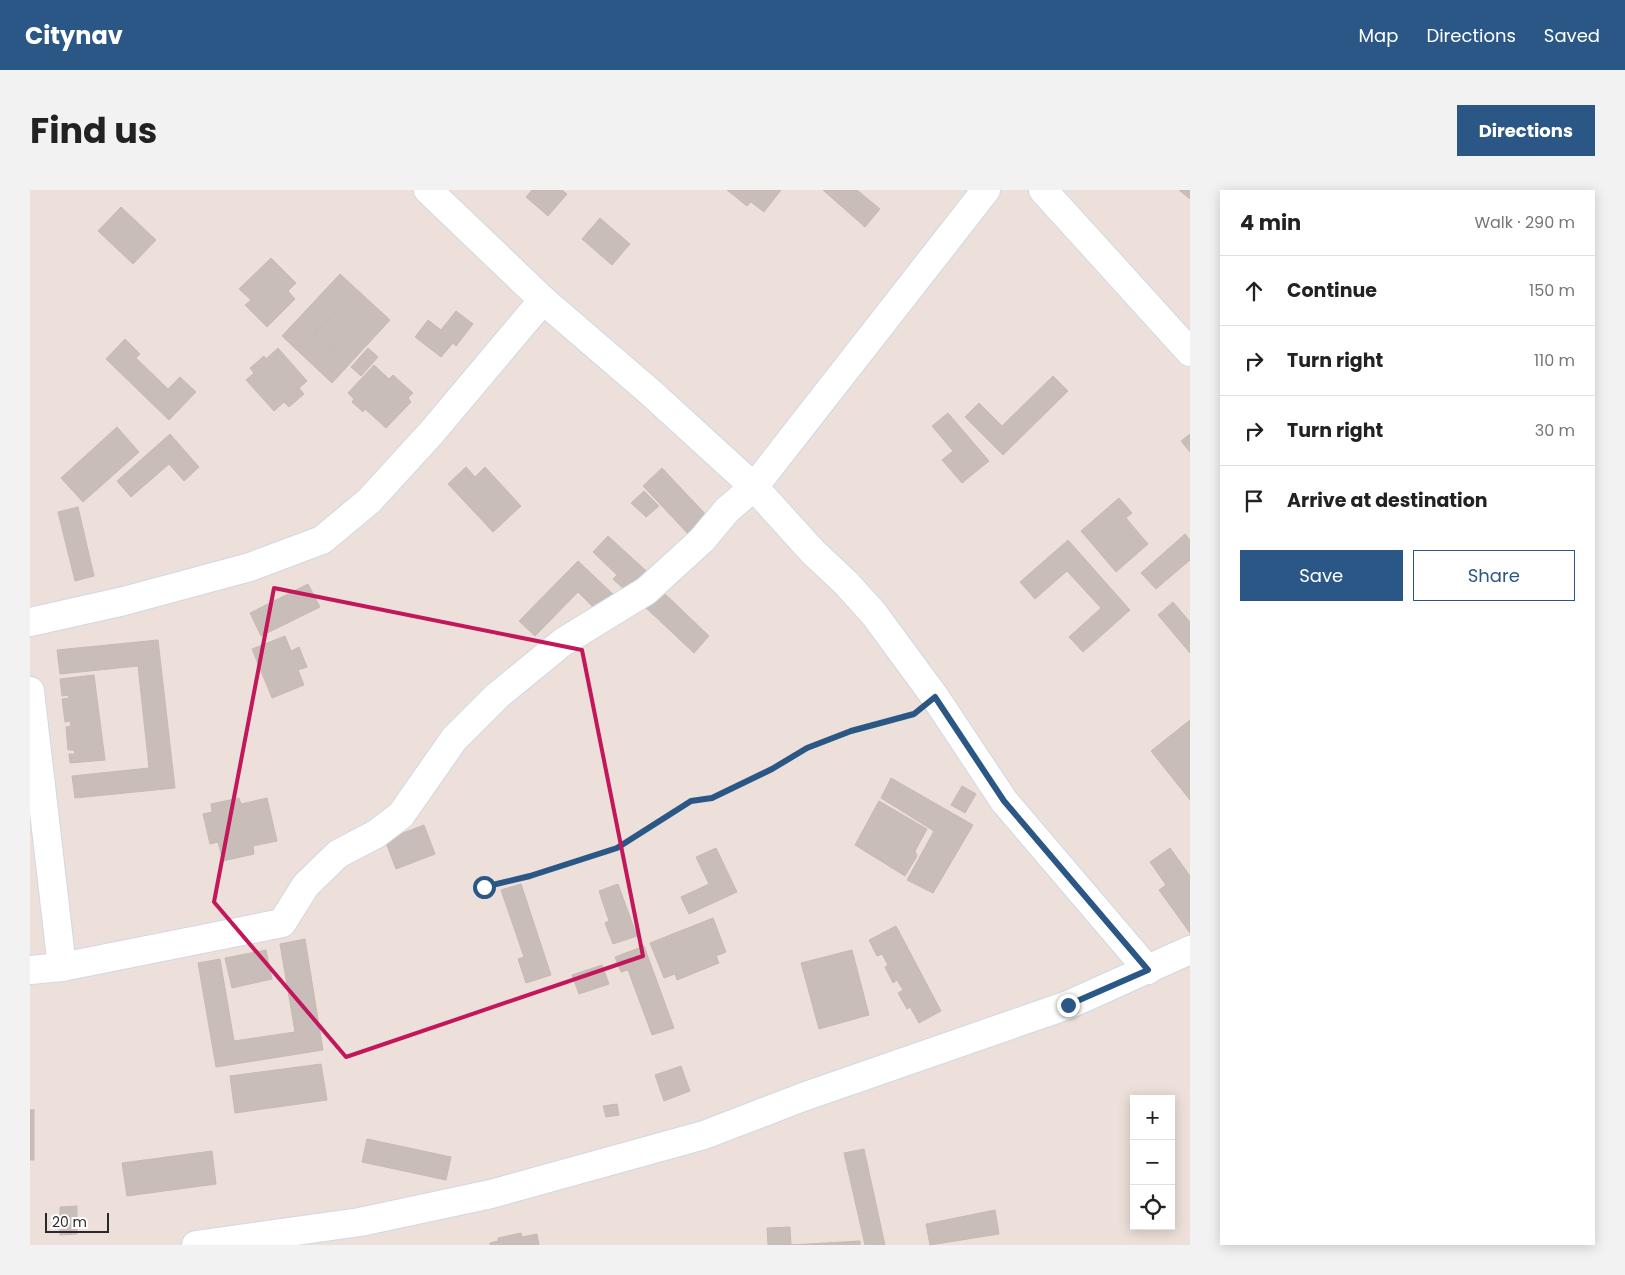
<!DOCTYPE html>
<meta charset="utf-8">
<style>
:root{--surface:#fff;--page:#f2f2f2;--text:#222;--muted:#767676;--line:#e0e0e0;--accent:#2a5785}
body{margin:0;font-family:Poppins,sans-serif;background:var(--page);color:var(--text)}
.controls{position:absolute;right:15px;bottom:15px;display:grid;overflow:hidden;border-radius:0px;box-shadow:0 2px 12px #0003}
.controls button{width:45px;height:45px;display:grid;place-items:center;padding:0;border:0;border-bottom:1px solid var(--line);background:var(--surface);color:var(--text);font:25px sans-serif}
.scale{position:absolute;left:15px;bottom:12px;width:64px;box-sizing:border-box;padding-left:5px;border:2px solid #292929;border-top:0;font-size:14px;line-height:18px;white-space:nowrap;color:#292929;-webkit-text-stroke:4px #fff;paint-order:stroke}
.stop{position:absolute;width:15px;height:15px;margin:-11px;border:4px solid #2a5785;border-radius:50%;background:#fff}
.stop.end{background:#2a5785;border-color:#fff;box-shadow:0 1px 5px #0008}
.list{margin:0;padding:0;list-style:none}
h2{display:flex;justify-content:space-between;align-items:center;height:65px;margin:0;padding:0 20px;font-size:21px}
h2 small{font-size:16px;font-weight:400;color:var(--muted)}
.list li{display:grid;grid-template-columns:32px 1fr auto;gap:15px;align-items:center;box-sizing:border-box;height:70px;padding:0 20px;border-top:1px solid var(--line)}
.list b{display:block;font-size:19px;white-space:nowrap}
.list em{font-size:16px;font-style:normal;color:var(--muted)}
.actions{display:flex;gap:10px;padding:15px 20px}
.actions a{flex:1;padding:11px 0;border:1px solid var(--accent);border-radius:0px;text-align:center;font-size:18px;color:var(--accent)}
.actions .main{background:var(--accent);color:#fff}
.icon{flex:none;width:28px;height:28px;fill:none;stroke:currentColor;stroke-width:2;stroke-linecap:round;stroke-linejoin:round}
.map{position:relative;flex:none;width:1160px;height:1055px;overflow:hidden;border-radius:0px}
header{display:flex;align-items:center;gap:30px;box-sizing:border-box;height:70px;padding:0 25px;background:var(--accent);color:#fff}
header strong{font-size:24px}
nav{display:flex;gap:28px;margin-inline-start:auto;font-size:18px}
.intro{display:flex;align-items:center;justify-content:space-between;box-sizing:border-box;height:120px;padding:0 30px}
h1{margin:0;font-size:35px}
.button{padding:12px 22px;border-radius:0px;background:var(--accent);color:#fff;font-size:18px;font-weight:700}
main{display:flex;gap:30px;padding:0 30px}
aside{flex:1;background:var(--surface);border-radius:0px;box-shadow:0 2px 12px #0003}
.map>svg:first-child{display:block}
.building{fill:#c8bdb9;stroke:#c8bab3;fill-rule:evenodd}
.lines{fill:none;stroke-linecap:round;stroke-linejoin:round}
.minor-casing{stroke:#cfd9e4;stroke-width:30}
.path{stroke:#c3c3c3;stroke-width:3;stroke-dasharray:4 2.5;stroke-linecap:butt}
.minor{stroke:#fff;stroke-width:28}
.route{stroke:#2a5785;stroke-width:6}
.marked{fill:none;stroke:#c2185b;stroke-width:4;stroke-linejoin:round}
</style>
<header>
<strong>Citynav</strong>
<nav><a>Map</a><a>Directions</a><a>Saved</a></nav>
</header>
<div class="intro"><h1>Find us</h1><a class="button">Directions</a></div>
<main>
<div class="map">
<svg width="1160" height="1055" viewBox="0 0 1160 1055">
<rect width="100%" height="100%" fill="#eddfd9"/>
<g class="building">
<path d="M502,0H532L537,4L518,26L496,7Z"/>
<path d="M697,0H751L734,22L721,12L717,16Z"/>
<path d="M793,0H827L850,19L835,37Z"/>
<path d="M1149,0H1160V9Z"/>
<path d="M91,17L126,50L103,74L68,41Z"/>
<path d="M570,28L600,54L582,75L552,49Z"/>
<path d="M241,68L266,93L258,101L265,109L237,137L215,115L221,110L209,99Z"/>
<path d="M310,84L360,130L302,193L252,146ZM306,121L324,137L302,161L284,144Z"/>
<path d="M306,121L324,137L302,161L284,144Z"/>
<path d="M426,121L443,134L426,156L423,153L411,167L385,147L398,130L411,140Z"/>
<path d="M95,149L110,164L106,168L138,199L150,187L166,202L139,230L76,169Z"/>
<path d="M248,158L277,191L269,198L274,204L259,217L254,212L244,221L216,190L224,183L220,178L234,166L236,169Z"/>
<path d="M338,158L348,167L331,186L321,177Z"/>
<path d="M344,175L359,189L363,185L383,203L378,208L381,212L356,238L335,219L333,222L322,212L324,209L318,203Z"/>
<path d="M1023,186L1038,201L973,265L935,227L949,213L972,236Z"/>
<path d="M918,223L959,271L932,293L912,270L923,261L902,236Z"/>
<path d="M87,237L109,262L53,312L31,288Z"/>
<path d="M140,244L169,277L154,291L139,274L101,307L87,291Z"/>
<path d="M1160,244V262L1151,251Z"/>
<path d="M436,277L445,287L455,277L491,316L463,342L418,294Z"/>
<path d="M632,278L680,329L661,347L613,296Z"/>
<path d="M614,301L629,316L616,327L601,313Z"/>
<path d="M1089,308L1102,323L1096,328L1118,354L1086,382L1051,341Z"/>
<path d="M48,317L64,386L45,391L28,322Z"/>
<path d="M1155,344L1160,350V370L1126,399L1111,383Z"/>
<path d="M578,346L624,388L596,401L583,389L587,385L563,362Z"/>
<path d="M1038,350L1100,420L1053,462L1039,447L1071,418L1037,381L1005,409L990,392Z"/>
<path d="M548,371L585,406L569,423L548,402L505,446L489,431Z"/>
<path d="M278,394L290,417L231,446L220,423Z"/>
<path d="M631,400L679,446L664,463L614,416Z"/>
<path d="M1143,412L1160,432V463L1128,425Z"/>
<path d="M255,446L261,461L269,457L277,477L268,480L274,495L242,508L222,459Z"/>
<path d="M128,450L145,598L45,608L42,586L119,578L108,476L30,484L27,460Z"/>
<path d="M64,485L75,570L40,573L39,564H45L44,560H38L36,537L41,536L40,531L35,532L32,509L39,508L38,505L32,506L30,489Z"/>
<path d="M1160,530V558L1155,562L1160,568V610L1121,561Z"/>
<path d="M1160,558V568L1155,562Z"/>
<path d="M861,588L943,635L903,703L877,690L904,641L851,608Z"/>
<path d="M932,596L946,604L935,623L921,615Z"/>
<path d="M209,608L211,614L237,608L247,651L223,656L224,664L193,671L188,652L180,654L173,624L182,622L181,614Z"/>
<path d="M849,611L897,639L885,661L887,666L875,686L825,655Z"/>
<path d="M394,635L405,664L366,679L355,650Z"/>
<path d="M686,658L707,702L659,724L651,707L679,694L666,667Z"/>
<path d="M1140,658L1160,686V743L1129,700L1136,695L1120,672Z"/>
<path d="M491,694L521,785L496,793L488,769L494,767L471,700Z"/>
<path d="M588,694L607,746L583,754L575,733L579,731L569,701Z"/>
<path d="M683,728L696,762L686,766L689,773L647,790L645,784L634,788L620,753Z"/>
<path d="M866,736L911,821L889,833L880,817L877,819L868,803L873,800L867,790L863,793L855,777L858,775L852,764L847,766L839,750Z"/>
<path d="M275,749L293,860L186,877L168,773L190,769L204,851L265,842L250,754Z"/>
<path d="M614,756L644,838L622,845L598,780L591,782L585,767Z"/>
<path d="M236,760L242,789L202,798L195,768Z"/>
<path d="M822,760L839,825L789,839L771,773Z"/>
<path d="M572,775L579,794L549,804L542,785Z"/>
<path d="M291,874L297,910L205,923L200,886Z"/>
<path d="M651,876L660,901L634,911L625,885Z"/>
<path d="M587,914L589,925L576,927L573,916Z"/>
<rect x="0" y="920" width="4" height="50"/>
<path d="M337,949L421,967L416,990L332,972Z"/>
<path d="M834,959L855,1055H835L814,963Z"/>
<path d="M182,961L186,994L97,1006L92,973Z"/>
<path d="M47,1016V1044L30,1045V1017Z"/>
<path d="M965,1020L969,1044L900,1055L896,1034Z"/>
<path d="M760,1037L761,1055L830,1051V1055H738L737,1038Z"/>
<path d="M491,1043L492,1047L507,1044L509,1055H460V1053L468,1051V1048Z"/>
</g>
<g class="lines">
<defs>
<g id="minor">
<path d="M398,0L513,110L620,202L724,297L783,362L816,393L844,424L905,507L974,611L1118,780"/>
<path d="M1013,0L1160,162"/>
<path d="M0,432L94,411L220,377L292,350L339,311L402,242L513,110"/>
<path d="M0,501L32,777"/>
<path d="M0,780L32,777L252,733L276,695L308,664L346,644L371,625L424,549L467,506L533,452L616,401L672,350L697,320L724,297L956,0"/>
<path d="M166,1055L330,1032L461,1004L674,945L773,907L1038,815L1160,760"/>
</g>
</defs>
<use href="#minor" class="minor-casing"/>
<path class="path" d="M454,697L500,686L587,659L661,611L682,608L711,595L777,558L821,541L887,521"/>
<use href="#minor" class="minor"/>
</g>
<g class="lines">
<path class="route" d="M454,697L500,686L587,658L661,611L682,608L742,579L777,558L821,541L884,524L905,507L974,611L1118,780L1038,815"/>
</g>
<path class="marked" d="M244,398L552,460L613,766L316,867L184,712Z"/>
</svg>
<div class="controls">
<button>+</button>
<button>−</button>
<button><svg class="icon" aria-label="locate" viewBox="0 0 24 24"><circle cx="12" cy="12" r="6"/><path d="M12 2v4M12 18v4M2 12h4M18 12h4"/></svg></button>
</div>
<div class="scale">20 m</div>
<div class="stop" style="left:454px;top:697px"></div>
<div class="stop end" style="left:1038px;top:815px"></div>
</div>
<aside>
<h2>4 min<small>Walk · 290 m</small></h2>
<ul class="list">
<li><svg class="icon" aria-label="ahead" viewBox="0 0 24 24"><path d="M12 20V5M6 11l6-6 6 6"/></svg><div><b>Continue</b></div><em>150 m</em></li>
<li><svg class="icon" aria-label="right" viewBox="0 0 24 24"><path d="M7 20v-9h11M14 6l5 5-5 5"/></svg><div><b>Turn right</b></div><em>110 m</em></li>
<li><svg class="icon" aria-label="right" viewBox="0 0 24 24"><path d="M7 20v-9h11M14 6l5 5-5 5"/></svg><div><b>Turn right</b></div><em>30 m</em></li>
<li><svg class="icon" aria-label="arrive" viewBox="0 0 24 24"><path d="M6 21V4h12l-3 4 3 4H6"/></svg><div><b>Arrive at destination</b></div></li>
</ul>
<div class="actions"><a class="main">Save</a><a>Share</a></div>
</aside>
</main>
